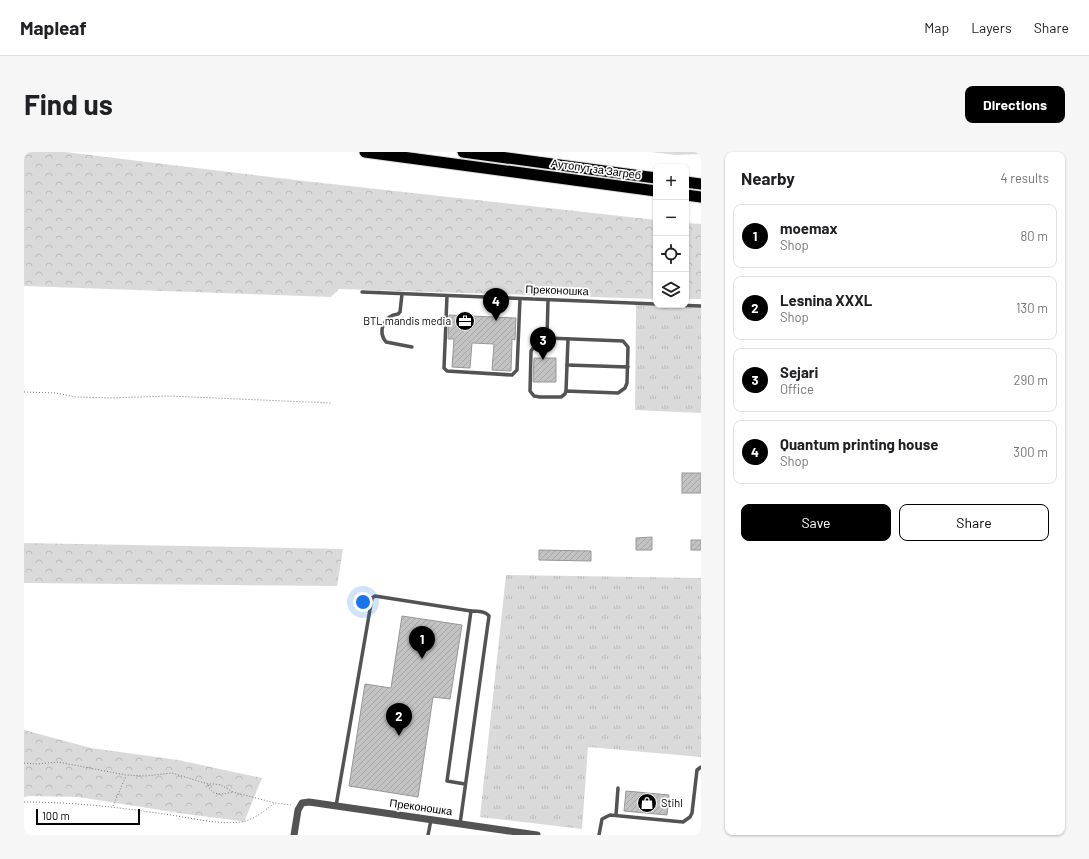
<!DOCTYPE html>
<meta charset="utf-8">
<style>
:root{--surface:#fff;--page:#f6f6f6;--text:#202124;--muted:#757577;--line:#e0e0e0;--accent:#000}
body{margin:0;font-family:Barlow,sans-serif;background:var(--page);color:var(--text)}
.controls{position:absolute;right:12px;top:12px;display:grid;overflow:hidden;border-radius:8px;box-shadow:0 1px 3px #0004}
.controls button{width:36px;height:36px;display:grid;place-items:center;padding:0;border:0;border-bottom:1px solid var(--line);background:var(--surface);color:var(--text);font:20px sans-serif}
.scale{position:absolute;left:12px;bottom:10px;width:104px;box-sizing:border-box;padding-left:4px;border:2px solid #000;border-top:0;font-size:11px;line-height:14px;white-space:nowrap;color:#000;-webkit-text-stroke:3px #fff;paint-order:stroke}
.you{position:absolute;left:339px;top:450px;width:14px;height:14px;margin:-10px;border:3px solid #fff;border-radius:50%;background:#1a73e8;box-shadow:0 0 0 6px #1a73e833}
.badge{display:grid;place-items:center;width:26px;height:26px;border-radius:50%;background:var(--accent);color:#fff;font-size:13px;font-weight:700}
.pin{position:absolute;translate:-50% -33px;filter:drop-shadow(0 1px 2px #0008)}
.pin::after{content:'';position:absolute;top:21px;width:14px;height:12px;background:inherit;clip-path:polygon(0 0,100% 0,50% 100%)}
.list{margin:0;padding:0;list-style:none}
h2{display:flex;justify-content:space-between;align-items:center;height:52px;margin:0;padding:0 16px;font-size:17px}
h2 small{font-size:13px;font-weight:400;color:var(--muted)}
.list li{display:grid;grid-template-columns:26px 1fr auto;gap:12px;align-items:center;box-sizing:border-box;height:64px;margin:0 8px 8px;padding:0 8px;border:1px solid var(--line);border-radius:8px}
.list b{display:block;font-size:15px;white-space:nowrap}
.list p{margin:0;font-size:13px;white-space:nowrap;color:var(--muted)}
.list em{font-size:13px;font-style:normal;color:var(--muted)}
.actions{display:flex;gap:8px;padding:12px 16px}
.actions a{flex:1;padding:9px 0;border:1px solid var(--accent);border-radius:8px;text-align:center;font-size:14px;color:var(--accent)}
.actions .main{background:var(--accent);color:#fff}
.icon{flex:none;width:22px;height:22px;fill:none;stroke:currentColor;stroke-width:2;stroke-linecap:round;stroke-linejoin:round}
.map{position:relative;flex:none;width:677px;height:683px;overflow:hidden;border-radius:8px}
header{display:flex;align-items:center;gap:24px;box-sizing:border-box;height:56px;padding:0 20px;background:var(--surface);border-bottom:1px solid var(--line)}
header strong{font-size:19px}
nav{display:flex;gap:22px;margin-inline-start:auto;font-size:14px}
.intro{display:flex;align-items:center;justify-content:space-between;box-sizing:border-box;height:96px;padding:0 24px}
h1{margin:0;font-size:28px}
.button{padding:10px 18px;border-radius:8px;background:var(--accent);color:#fff;font-size:14px;font-weight:700}
main{display:flex;gap:24px;padding:0 24px}
aside{flex:1;background:var(--surface);border-radius:8px;box-shadow:0 1px 3px #0004}
.map>svg:first-child{display:block}
.grass{fill:url(#grass-tufts)}
.forest{fill:url(#forest-crowns)}
.building{fill:url(#building-hatch);stroke:#979797}
.lines{fill:none;stroke-linecap:round;stroke-linejoin:round}
.trunk-casing{stroke:#dbdbdb;stroke-width:13}
.path{stroke:#757575;stroke-width:1;stroke-dasharray:1 2;stroke-linecap:butt}
.service{stroke:#535353;stroke-width:3.5}
.minor{stroke:#535353;stroke-width:7}
.trunk{stroke:#000;stroke-width:11}
.labels{text-anchor:middle;stroke-width:3.5;stroke-linejoin:round;paint-order:stroke}
.street-label{font-size:11px;fill:#000;stroke:#fff}
.poi-label{font-size:11px;fill:#000;stroke:#fff;text-anchor:end}
</style>
<header>
<strong>Mapleaf</strong>
<nav><a>Map</a><a>Layers</a><a>Share</a></nav>
</header>
<div class="intro"><h1>Find us</h1><a class="button">Directions</a></div>
<main>
<div class="map">
<svg width="677" height="683" viewBox="0 0 677 683">
<defs>
<pattern id="grass-tufts" width="24" height="20" patternUnits="userSpaceOnUse"><rect width="24" height="20" fill="#dadada"/><path d="M3 7l-1-3M5 7V3M7 7l1-3M15 17l-1-3M17 17v-4M19 17l1-3" fill="none" stroke="#b9b9b9"/></pattern>
<pattern id="forest-crowns" width="20" height="18" patternUnits="userSpaceOnUse"><rect width="20" height="18" fill="#dadada"/><path d="M2 6a3 3 0 1 1 6 0M12 15a3 3 0 1 1 6 0" fill="none" stroke="#b9b9b9"/></pattern>
<pattern id="building-hatch" width="6" height="6" patternUnits="userSpaceOnUse"><rect width="6" height="6" fill="#c3c3c3"/><path d="M-1 1l2-2M0 6l6-6M5 7l2-2" fill="none" stroke="#a6a6a6"/></pattern>
</defs>
<rect width="100%" height="100%" fill="#fff"/>
<g class="grass">
<path d="M611,151L677,154V261L611,258L612,157Z"/>
<path d="M482,423L677,426V605L564,595L558,677L456,665Z"/>
</g>
<g class="forest">
<path d="M0,0H41L280,29L632,68V147L315,137L307,145L0,134Z"/>
<path d="M627,0H677V2L652,3Z"/>
<path d="M662,71L677,72V147H662Z"/>
<path d="M0,391L319,397L313,434L0,431Z"/>
<path d="M0,578L67,596L154,608L238,626L220,670L217,669L162,662L54,645L5,644L0,645Z"/>
</g>
<g class="building">
<path d="M425,163L492,166L491,188L488,187L487,219L468,218L470,192L448,191L446,216L428,215L430,187H424Z"/>
<path d="M510,206H532V230H509Z"/>
<rect x="658" y="321" width="19" height="20"/>
<path d="M628,385V398H612V386Z"/>
<rect x="667" y="388" width="10" height="10"/>
<path d="M515,398L567,399V409L515,408Z"/>
<path d="M378,464L438,473L426,547L409,545L394,645L325,634L341,532L367,536Z"/>
<path d="M602,639L645,643L643,663L600,659Z"/>
</g>
<g class="lines">
<defs>
<g id="trunk">
<path d="M341,0L632,39"/>
<path d="M439,0L632,26"/>
<path d="M662,30L677,32"/>
<path d="M662,43L677,45"/>
</g>
</defs>
<use href="#trunk" class="trunk-casing"/>
<g class="path">
<path d="M0,240L32,241L52,245L88,246L144,244L307,251"/>
<path d="M0,611L12,612L34,610L102,623L121,624L148,621L184,632H191L197,633L209,640L251,651L267,653"/>
<path d="M184,633C188,644 198,643 208,640"/>
<path d="M0,650C47,650 93,655 140,662C163,665 194,673 216,670C229,669 241,658 251,651"/>
<path d="M89,654L102,624"/>
</g>
<g class="service">
<path d="M338,140L632,152"/>
<path d="M378,142L376,160L374,162C360,164 353,179 362,190L388,195"/>
<path d="M423,144L420,216L423,219L488,223L493,218L496,147"/>
<path d="M651,153L677,154"/>
<path d="M523,186L599,189L604,195L603,231L601,236L594,241L542,239L541,242L537,245H516L510,244L506,239L507,199L512,192L523,186L524,148"/>
<path d="M543,213L604,215"/>
<path d="M542,239L544,187"/>
<path d="M312,654L348,446L351,444L447,459"/>
<path d="M592,663L594,636"/>
<path d="M436,672L465,464C462,459 453,459 447,459L423,629L441,632"/>
<path d="M404,683L407,668"/>
<path d="M575,683L578,667L586,663L659,670L666,665L668,661L673,618L677,615"/>
</g>
<path class="minor" d="M270,683L274,658L278,651L285,650L513,683"/>
<use href="#trunk" class="trunk"/>
</g>
<defs>
<symbol id="office-disc" viewBox="-11 -11 22 22"><circle r="9.5" fill="#000" stroke="#fff"/><path d="M-6-3h4V-5.5h4V-3h4V5H-6ZM-1-4.5V-3h2v-1.5ZM-6 0V1H6V0Z" fill="#fff"/></symbol>
<symbol id="shop-disc" viewBox="-11 -11 22 22"><circle r="9.5" fill="#000" stroke="#fff"/><path d="M-5-2.5h2.3a2.7 3.5 0 0 1 5.4 0H5L5.5 6h-11ZM-1.5-2.5h3a1.5 2.3 0 0 0-3 0Z" fill="#fff"/></symbol>
</defs>
<g fill-rule="evenodd">
<use href="#office-disc" x="430" y="158" width="22" height="22"/>
<use href="#shop-disc" x="612" y="640" width="22" height="22"/>
</g>
<g class="labels">
<g class="street-label">
<text transform="translate(572 17) rotate(8)" y="4">Аутопут за Загреб</text>
<text transform="translate(533 138) rotate(2)" y="4">Преконошка</text>
<text transform="translate(397 655) rotate(8)" y="4">Преконошка</text>
</g>
<g class="poi-label">
<text x="427" y="173">BTL mandis media</text>
<text x="637" y="655" text-anchor="start">Stihl</text>
</g>
</g>
</svg>
<div class="controls">
<button>+</button>
<button>−</button>
<button><svg class="icon" aria-label="locate" viewBox="0 0 24 24"><circle cx="12" cy="12" r="6"/><path d="M12 2v4M12 18v4M2 12h4M18 12h4"/></svg></button>
<button><svg class="icon" aria-label="layers" viewBox="0 0 24 24"><path d="M12 4l9 5-9 5-9-5zM3 14l9 5 9-5"/></svg></button>
</div>
<div class="scale">100 m</div>
<div class="you"></div>
<div class="pin badge" style="left:398px;top:507px">1</div>
<div class="pin badge" style="left:375px;top:584px">2</div>
<div class="pin badge" style="left:519px;top:208px">3</div>
<div class="pin badge" style="left:472px;top:169px">4</div>
</div>
<aside>
<h2>Nearby<small>4 results</small></h2>
<ul class="list">
<li><span class="badge">1</span><div><b>moemax</b><p>Shop</p></div><em>80 m</em></li>
<li><span class="badge">2</span><div><b>Lesnina XXXL</b><p>Shop</p></div><em>130 m</em></li>
<li><span class="badge">3</span><div><b>Sejari</b><p>Office</p></div><em>290 m</em></li>
<li><span class="badge">4</span><div><b>Quantum printing house</b><p>Shop</p></div><em>300 m</em></li>
</ul>
<div class="actions"><a class="main">Save</a><a>Share</a></div>
</aside>
</main>
